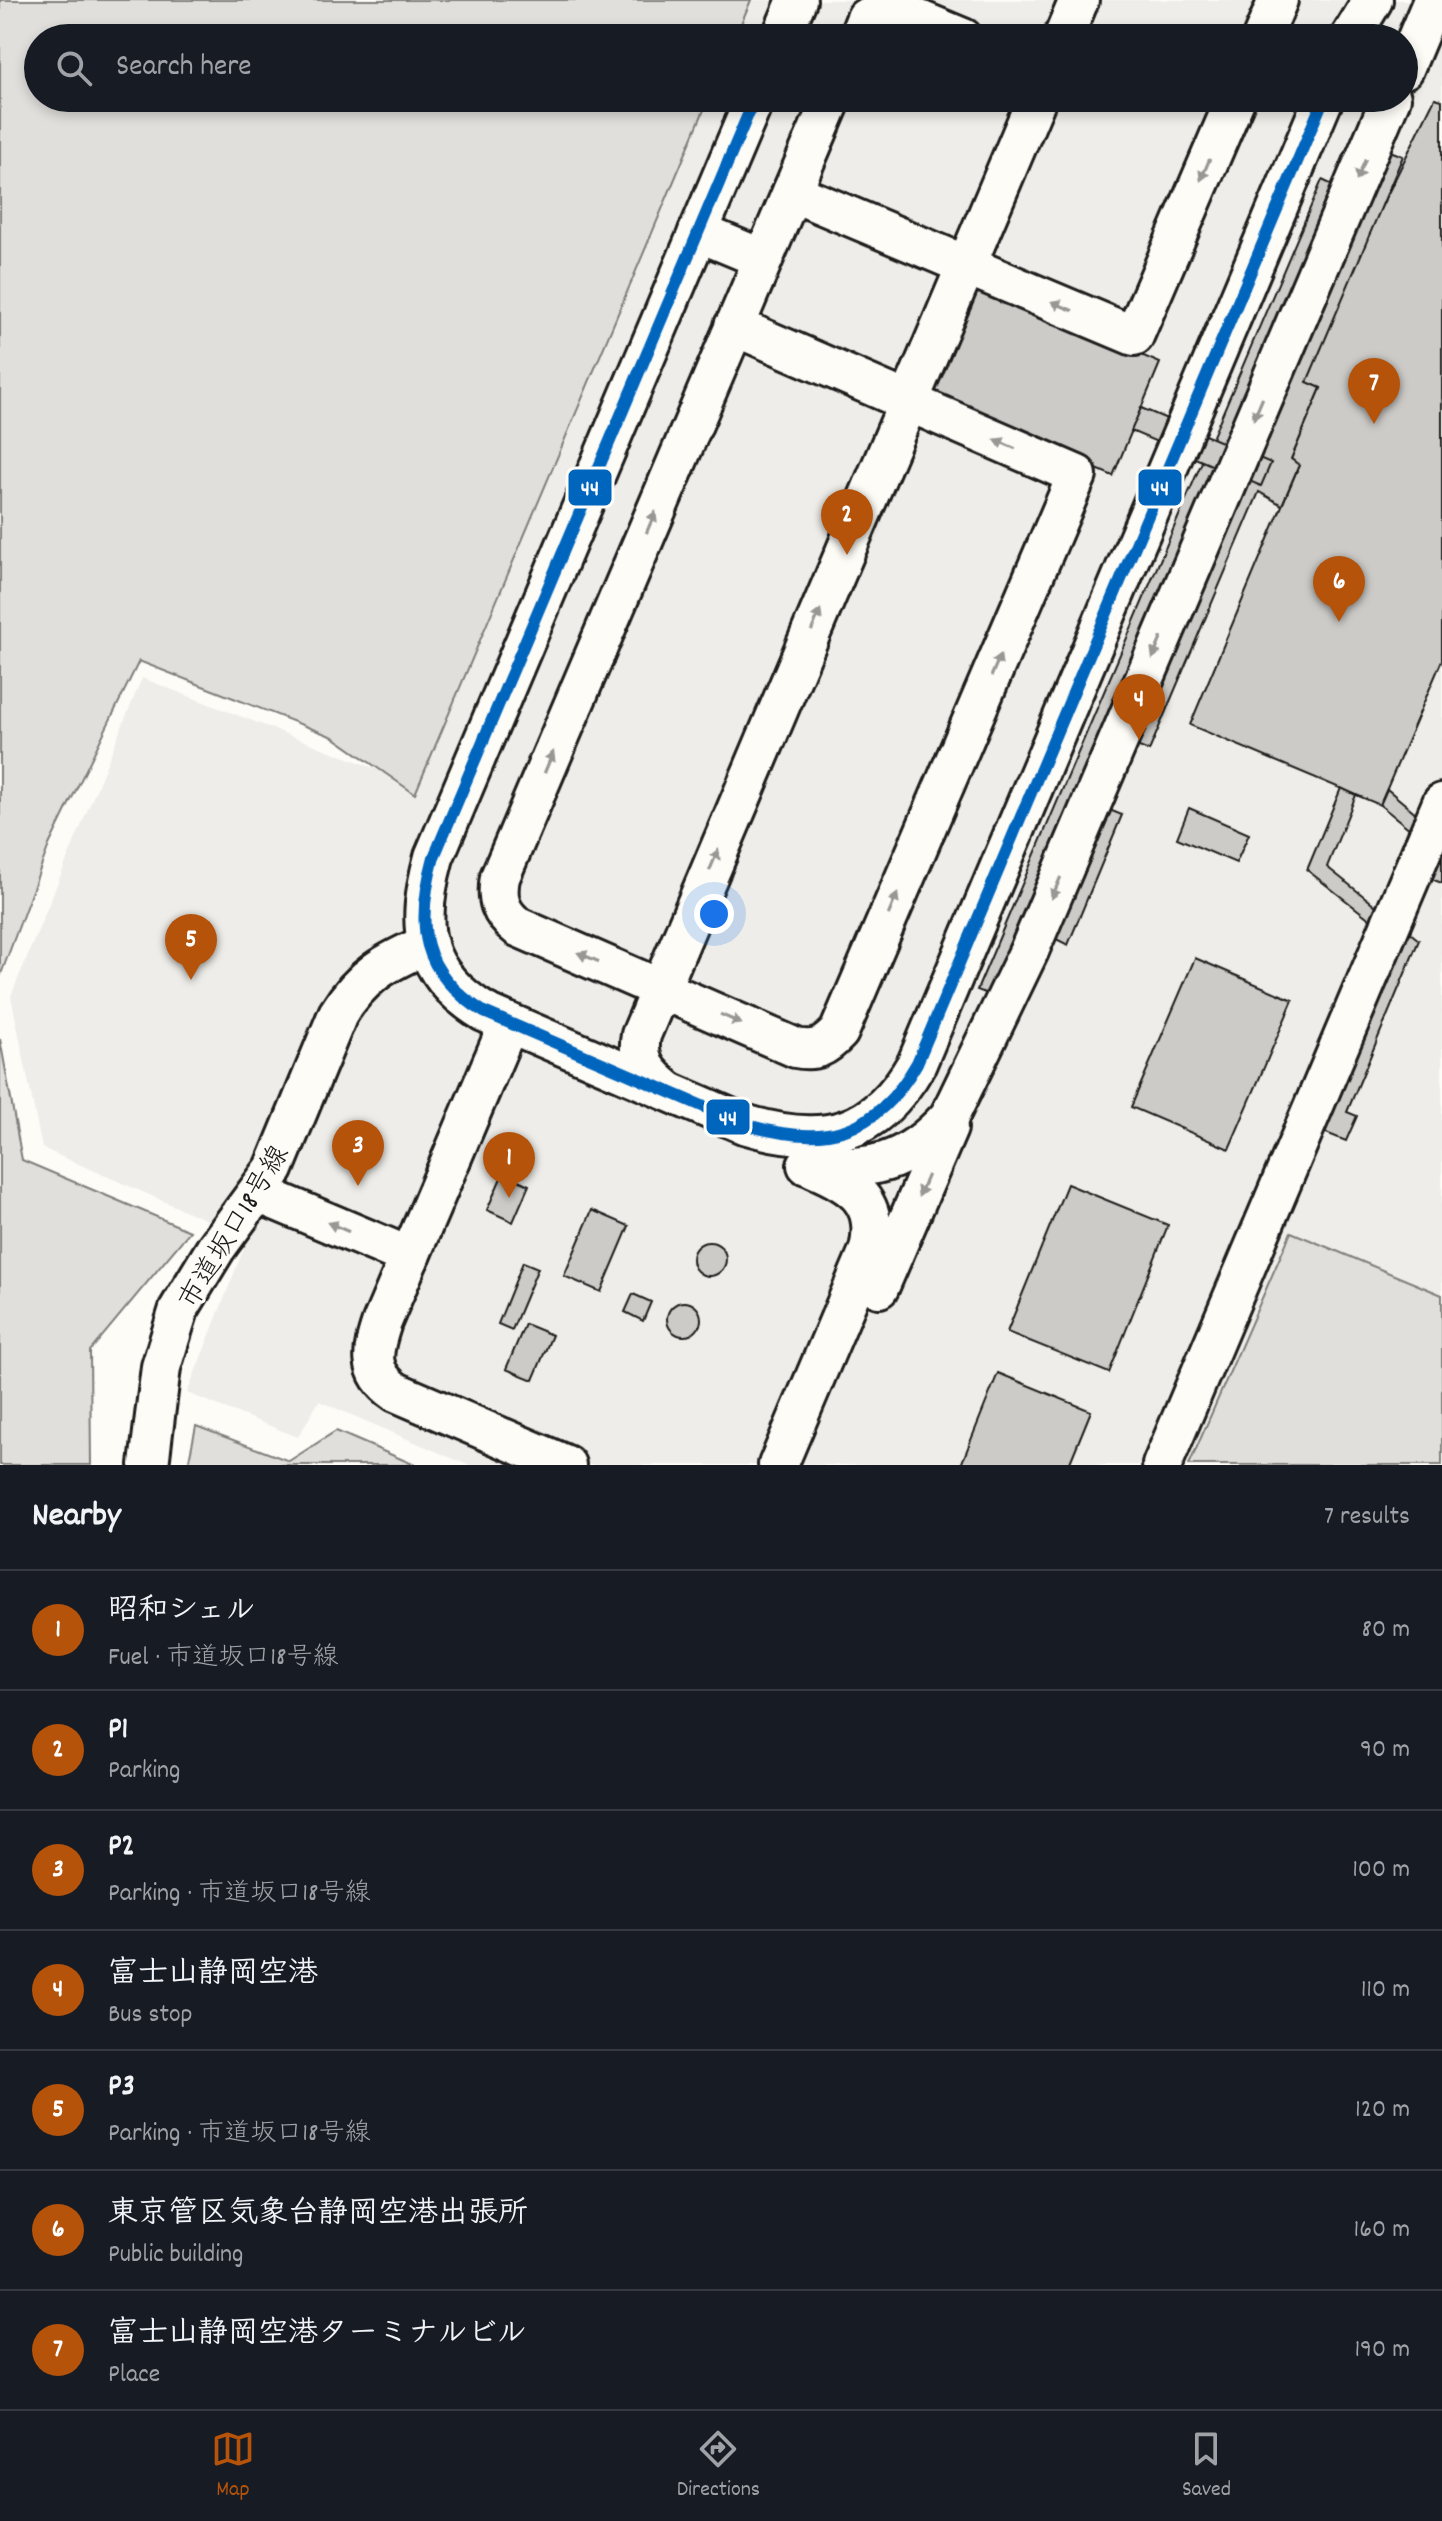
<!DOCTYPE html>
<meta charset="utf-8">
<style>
:root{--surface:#171b24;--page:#242831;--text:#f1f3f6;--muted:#9ea1a6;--line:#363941;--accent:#b45309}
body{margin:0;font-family:Dekko,"Klee One",sans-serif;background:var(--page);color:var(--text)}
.you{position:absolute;left:714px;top:914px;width:28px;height:28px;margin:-20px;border:6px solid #fff;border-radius:50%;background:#1a73e8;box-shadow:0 0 0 12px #1a73e833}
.badge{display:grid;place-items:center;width:52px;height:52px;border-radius:50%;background:var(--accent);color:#fff;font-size:26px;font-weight:700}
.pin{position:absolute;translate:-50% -66px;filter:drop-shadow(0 2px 4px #0008)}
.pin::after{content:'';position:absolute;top:42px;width:28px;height:24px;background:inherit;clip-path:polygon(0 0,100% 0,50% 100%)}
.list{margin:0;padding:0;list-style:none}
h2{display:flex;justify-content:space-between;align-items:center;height:104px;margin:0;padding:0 32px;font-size:34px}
h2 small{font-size:26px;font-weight:400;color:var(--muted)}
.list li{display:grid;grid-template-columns:52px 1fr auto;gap:24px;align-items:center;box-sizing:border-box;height:120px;padding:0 32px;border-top:2px solid var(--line)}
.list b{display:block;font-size:30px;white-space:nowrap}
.list p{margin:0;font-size:26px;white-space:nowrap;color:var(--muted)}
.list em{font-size:26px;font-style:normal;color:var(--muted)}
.icon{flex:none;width:44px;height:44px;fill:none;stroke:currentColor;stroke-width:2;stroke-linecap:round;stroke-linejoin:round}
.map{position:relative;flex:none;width:1442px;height:1465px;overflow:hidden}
.search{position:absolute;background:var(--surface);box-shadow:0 4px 12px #0003;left:24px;right:24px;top:24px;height:88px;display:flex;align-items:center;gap:20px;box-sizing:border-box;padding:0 28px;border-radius:44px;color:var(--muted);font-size:30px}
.sheet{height:944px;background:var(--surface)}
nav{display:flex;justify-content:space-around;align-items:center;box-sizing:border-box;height:112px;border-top:2px solid var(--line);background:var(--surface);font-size:22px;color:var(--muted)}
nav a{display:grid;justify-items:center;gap:4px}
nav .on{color:var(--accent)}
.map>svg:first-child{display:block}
.built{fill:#eeede9}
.green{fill:#e0dfdb;stroke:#7e7e7c;stroke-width:2}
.building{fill:#cccbc8;stroke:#1c1c1c;stroke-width:2}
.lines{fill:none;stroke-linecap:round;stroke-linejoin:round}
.minor-casing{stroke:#1c1c1c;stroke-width:44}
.minor{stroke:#fdfcf7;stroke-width:38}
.bus-1-casing{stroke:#fdfcf7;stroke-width:18}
.bus-1{stroke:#0065bd;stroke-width:12}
.oneway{fill:#989794}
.labels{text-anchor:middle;stroke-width:6;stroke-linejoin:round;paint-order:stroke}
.street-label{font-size:28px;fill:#1c1c1c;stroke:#fdfcf7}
.line-badge{stroke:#fdfcf7;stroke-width:3}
.badge-label{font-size:22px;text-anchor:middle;font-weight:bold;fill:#fff}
</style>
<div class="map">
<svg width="1442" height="1465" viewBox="0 0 1442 1465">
<rect width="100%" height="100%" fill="#fdfcf7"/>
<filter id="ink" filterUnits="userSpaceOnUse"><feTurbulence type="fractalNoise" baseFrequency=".0125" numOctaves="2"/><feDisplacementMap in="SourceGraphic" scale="16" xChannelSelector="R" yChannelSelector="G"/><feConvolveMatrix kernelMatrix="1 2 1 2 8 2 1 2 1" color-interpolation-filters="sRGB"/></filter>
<g filter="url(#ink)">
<path class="built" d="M584,0H1442V1465H468L319,1401L298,1437L187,1393L248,1238L42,1148L11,996L142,678L405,780L544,98H1404V38H568Z"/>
<g class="green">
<path d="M0,0H751L735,38H38V98H709L415,794L333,737L139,661L49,845L0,977Z"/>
<path d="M0,1039L22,1160L190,1231L90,1351L91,1465H0Z"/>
<path d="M1291,1232L1442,1295V1465H1189Z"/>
<path d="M196,1426L289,1461L336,1431L415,1465H188Z"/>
</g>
<g class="building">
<path d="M1435,98L1442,100V660L1380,805L1190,725L1299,465L1291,459L1321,388L1297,378Z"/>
<path d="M1385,149L1403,156L1307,382L1321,388L1291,459L1299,465L1282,505L1259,492L1149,751L1134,745Z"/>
<path d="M1322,180L1333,185L988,994L977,990Z"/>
<path d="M978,285L1160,363L1113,476L930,398Z"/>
<path d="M1141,408L1271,463L1261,486L1131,431Z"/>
<path d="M1341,788L1356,795L1327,867L1419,940L1347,1112L1357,1116L1346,1141L1321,1131L1399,942L1307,870Z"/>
<path d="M1387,789L1442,835V855L1380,805Z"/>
<path d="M1189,808L1249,834L1236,863L1177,838Z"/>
<path d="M1107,809L1122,815L1068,945L1054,938Z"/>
<path d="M1442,856V883L1431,879Z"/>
<path d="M1195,958L1293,1000L1229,1149L1131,1107Z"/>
<path d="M503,1173L529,1185L513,1222L487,1210Z"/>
<path d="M1067,1184L1168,1225L1109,1373L1007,1332Z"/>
<path d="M592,1210L629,1226L601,1292L564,1276Z"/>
<circle cx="709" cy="1259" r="17"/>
<path d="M523,1262L538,1268L512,1330L498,1324Z"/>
<path d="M633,1294L651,1302L643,1321L625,1312Z"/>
<circle cx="684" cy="1319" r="17"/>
<path d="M525,1324L552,1335L533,1380L506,1369Z"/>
<path d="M998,1373L1091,1411L1069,1465H961Z"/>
</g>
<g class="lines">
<defs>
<g id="minor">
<path d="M781,38L797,0"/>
<path d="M858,38L866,18L893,9L963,38"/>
<path d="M1063,38L1079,0"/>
<path d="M1262,38L1278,0"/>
<path d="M1350,38L1373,0"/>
<path d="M1404,69L1433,0"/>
<path d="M755,98L434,857C415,926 420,972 484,1012L744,1124C823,1148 875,1137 917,1063L1324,98"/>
<path d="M792,192L1134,336L1236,98"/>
<path d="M698,232L763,259"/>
<path d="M734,326L1077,475L839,1032C825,1047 816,1052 796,1048L518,927C500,913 496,899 500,877L832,98"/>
<path d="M509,1023L382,1322C372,1352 367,1372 396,1392L566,1465"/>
<path d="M667,1090C647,1073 636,1062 641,1035L1037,98"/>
<path d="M807,1165C869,1172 906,1165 949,1117L1029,951L1391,98"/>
<path d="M258,1193L410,1257"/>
<path d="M879,1288L948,1128"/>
<path d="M149,1465L161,1367L179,1309L216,1248L274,1169L338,1014C362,975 386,962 428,944"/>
<path d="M778,1465L869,1250C880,1202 854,1185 814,1168"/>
<path d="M1162,1465L1442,803"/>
</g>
</defs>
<use href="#minor" class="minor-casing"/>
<use href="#minor" class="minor"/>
<defs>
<path id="bus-1" d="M755,98L434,857C415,926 420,972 484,1012L744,1124C823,1148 875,1137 917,1063L1324,98"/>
</defs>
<use href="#bus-1" class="bus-1-casing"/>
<use href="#bus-1" class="bus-1"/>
</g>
<defs><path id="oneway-solid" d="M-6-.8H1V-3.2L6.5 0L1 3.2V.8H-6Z" transform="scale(2)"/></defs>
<g class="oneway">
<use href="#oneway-solid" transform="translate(1205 170) rotate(113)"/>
<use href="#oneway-solid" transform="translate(1361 170) rotate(113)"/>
<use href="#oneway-solid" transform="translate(1062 306) rotate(-157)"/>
<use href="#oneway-solid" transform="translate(1258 409) rotate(113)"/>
<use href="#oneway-solid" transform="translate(1005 444) rotate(-156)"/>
<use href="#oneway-solid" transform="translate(651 522) rotate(-67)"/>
<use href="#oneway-solid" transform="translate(816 620) rotate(-67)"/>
<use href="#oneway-solid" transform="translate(1157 648) rotate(113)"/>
<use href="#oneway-solid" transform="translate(996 665) rotate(-67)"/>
<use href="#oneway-solid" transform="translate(549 762) rotate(-67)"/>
<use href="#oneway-solid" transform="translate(714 860) rotate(-67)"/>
<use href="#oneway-solid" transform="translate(1056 888) rotate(113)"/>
<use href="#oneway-solid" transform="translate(893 904) rotate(-67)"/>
<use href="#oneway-solid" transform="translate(588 957) rotate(-157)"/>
<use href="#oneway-solid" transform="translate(731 1019) rotate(24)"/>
<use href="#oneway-solid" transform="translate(923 1186) rotate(113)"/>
<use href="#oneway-solid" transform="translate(338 1227) rotate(-157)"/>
</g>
</g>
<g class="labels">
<g class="street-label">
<text transform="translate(232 1226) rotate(-59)" y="10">市道坂口18号線</text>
</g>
</g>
<g class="line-badge">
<rect x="567" y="468" width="46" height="39" rx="8" fill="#0065bd"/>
<rect x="1137" y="468" width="46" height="39" rx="8" fill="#0065bd"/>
<rect x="705" y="1098" width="46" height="38" rx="8" fill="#0065bd"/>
</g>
<g class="badge-label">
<text x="590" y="495">44</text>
<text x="1160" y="495">44</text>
<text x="728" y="1125">44</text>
</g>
</svg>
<div class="you"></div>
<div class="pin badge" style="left:509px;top:1198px">1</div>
<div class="pin badge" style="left:847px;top:555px">2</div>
<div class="pin badge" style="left:358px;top:1186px">3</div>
<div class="pin badge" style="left:1139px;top:740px">4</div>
<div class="pin badge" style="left:191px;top:980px">5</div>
<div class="pin badge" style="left:1339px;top:622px">6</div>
<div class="pin badge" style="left:1374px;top:424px">7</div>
<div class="search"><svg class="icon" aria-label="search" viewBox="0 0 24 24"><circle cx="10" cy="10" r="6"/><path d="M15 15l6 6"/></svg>Search here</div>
</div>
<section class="sheet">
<h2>Nearby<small>7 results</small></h2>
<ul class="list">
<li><span class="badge">1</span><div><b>昭和シェル</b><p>Fuel · 市道坂口18号線</p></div><em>80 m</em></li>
<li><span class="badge">2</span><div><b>P1</b><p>Parking</p></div><em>90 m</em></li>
<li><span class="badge">3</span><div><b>P2</b><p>Parking · 市道坂口18号線</p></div><em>100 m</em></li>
<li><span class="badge">4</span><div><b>富士山静岡空港</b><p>Bus stop</p></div><em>110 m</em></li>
<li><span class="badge">5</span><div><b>P3</b><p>Parking · 市道坂口18号線</p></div><em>120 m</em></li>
<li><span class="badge">6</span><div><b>東京管区気象台静岡空港出張所</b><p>Public building</p></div><em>160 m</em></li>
<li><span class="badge">7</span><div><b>富士山静岡空港ターミナルビル</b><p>Place</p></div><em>190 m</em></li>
</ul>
</section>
<nav>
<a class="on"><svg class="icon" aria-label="map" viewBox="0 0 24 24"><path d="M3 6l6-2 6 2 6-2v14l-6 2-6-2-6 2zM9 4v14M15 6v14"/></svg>Map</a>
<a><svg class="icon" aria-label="directions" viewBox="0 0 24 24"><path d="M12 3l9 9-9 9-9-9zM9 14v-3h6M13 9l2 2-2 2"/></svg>Directions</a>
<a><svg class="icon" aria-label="saved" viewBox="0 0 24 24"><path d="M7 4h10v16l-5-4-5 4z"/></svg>Saved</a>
</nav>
